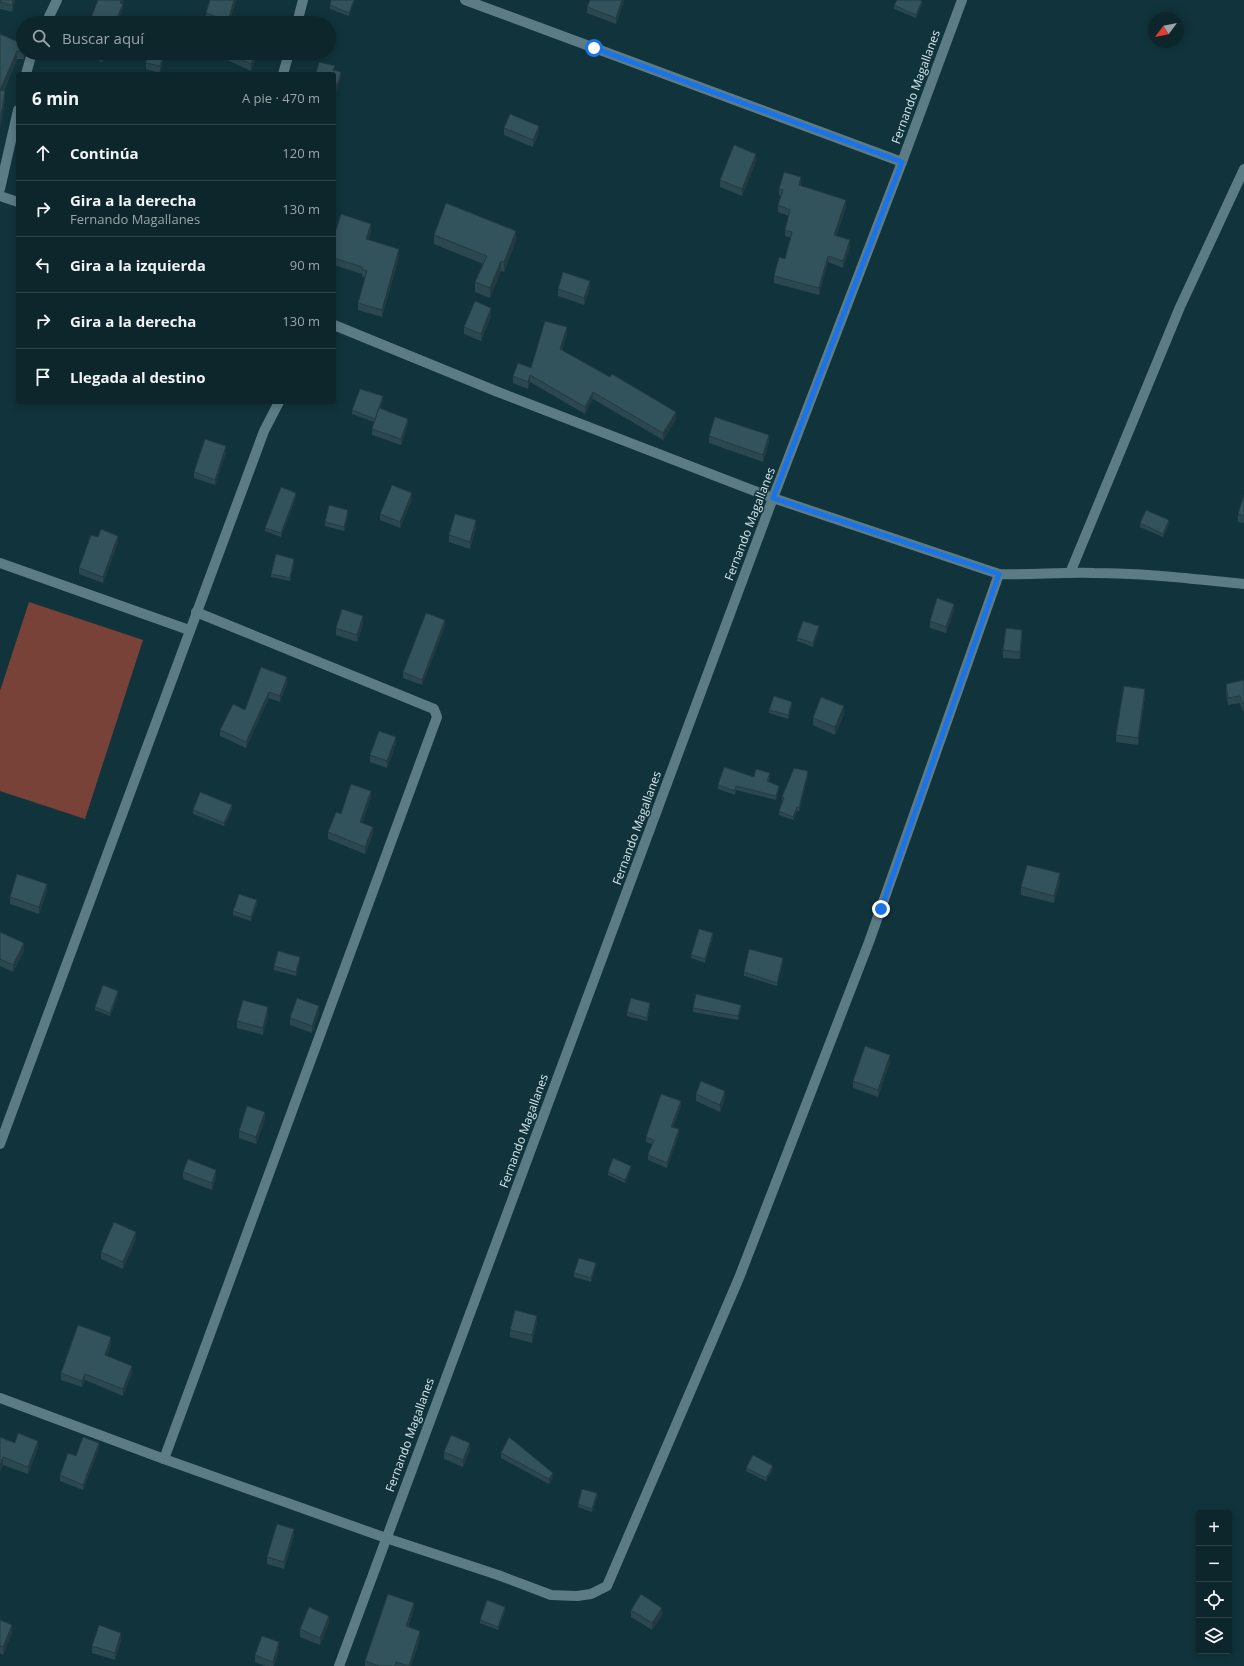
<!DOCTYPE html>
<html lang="es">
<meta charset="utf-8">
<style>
:root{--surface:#0d262c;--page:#1b3238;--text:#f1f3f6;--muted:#9aa5a9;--line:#2d4348}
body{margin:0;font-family:"Open Sans",sans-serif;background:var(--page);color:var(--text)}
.controls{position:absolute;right:12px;bottom:12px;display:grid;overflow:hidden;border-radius:4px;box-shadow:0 2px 10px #0003}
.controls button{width:36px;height:36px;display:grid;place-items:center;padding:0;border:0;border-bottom:1px solid var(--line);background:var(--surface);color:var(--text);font:20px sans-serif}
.compass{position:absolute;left:1148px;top:12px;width:36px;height:36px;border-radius:50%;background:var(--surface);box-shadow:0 2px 10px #0003;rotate:238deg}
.stop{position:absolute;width:12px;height:12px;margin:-9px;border:3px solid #1a73e8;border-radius:50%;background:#fff}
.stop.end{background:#1a73e8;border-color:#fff;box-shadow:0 1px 4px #0008}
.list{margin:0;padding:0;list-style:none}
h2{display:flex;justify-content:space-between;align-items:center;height:52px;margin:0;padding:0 16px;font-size:17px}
h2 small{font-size:13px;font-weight:400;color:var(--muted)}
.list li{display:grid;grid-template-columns:26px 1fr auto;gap:12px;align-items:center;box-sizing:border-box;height:56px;padding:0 16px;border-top:1px solid var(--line)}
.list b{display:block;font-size:15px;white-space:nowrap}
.list p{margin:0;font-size:13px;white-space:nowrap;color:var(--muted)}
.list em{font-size:13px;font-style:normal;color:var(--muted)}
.icon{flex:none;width:22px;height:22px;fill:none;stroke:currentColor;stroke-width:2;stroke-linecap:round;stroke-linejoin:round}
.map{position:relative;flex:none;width:1244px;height:1666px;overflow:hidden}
.search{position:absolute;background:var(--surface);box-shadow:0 2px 10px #0003;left:16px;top:16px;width:320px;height:44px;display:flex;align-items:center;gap:10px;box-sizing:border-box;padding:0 14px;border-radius:22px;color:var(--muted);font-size:15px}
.panel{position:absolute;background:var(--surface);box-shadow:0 2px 10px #0003;left:16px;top:72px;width:320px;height:332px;border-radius:4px}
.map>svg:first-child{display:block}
.green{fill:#784239}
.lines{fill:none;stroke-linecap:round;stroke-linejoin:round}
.minor{stroke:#5c7c85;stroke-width:10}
.wall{fill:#2b474f}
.shaded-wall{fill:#233a40}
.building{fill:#32535c;stroke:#233a40}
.route{stroke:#1a73e8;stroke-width:5}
.labels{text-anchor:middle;stroke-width:3;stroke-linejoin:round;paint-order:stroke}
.street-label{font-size:12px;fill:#d4e6eb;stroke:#11333b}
</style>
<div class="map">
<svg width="1244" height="1666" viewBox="0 0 1244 1666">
<rect width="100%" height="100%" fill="#11333b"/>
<path class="green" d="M29,602L143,640L85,819L0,791V691Z"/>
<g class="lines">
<g class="minor">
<path d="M465,0L902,162"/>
<path d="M46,23L57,0"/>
<path d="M297,23L303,0"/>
<path d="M26,74L32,53"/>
<path d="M283,74L289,53"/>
<path d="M0,189L18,110"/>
<path d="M0,196L18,202"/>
<path d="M334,325L498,392L773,498L999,574C1031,575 1062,572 1094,573C1144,573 1194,579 1244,584"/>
<path d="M0,563L189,630"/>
<path d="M1070,573L1180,307L1244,169"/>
<path d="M0,1144L264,431L279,402"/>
<path d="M0,1398L164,1459L386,1538L498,1575L551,1595L577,1596L591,1594L607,1586L739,1278L869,942L999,574"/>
<path d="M164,1459L437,717L434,709L196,612"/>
<path d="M339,1666L773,498L902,162L962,0"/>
</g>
</g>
<g class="wall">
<path d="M0,0H15L12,12L0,9Z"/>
<path d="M236,0L229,23H216L206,19V13Z"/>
<path d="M355,0L349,16L330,9V5Z"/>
<path d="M624,0L616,24L587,13V7Z"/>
<path d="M922,4L916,18L894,9V5Z"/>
<path d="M0,34L23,44V53H25L24,59H17L4,91L5,100L0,129Z"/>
<path d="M84,53H107L102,62Z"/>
<path d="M165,53L160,73L146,69V63Z"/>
<path d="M225,53H258L251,71L225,59Z"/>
<path d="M504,128L539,132L533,147L504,135Z"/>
<path d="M756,161L742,196L720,187V180Z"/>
<path d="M801,184V186L846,207L836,236L850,247L843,268L828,262L819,295L774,283V276L785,259L791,238L785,236V230L789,216L778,212V205L781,196L779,195V189Z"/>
<path d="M371,231L368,240L399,257L382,317L358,310V303L365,277H362V274L334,265V236Z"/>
<path d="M434,235L516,240L504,272L501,271L490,298L475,292V282L483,264L434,244Z"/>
<path d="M590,288L584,305L558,296V289Z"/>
<path d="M491,316L481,341L464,334V327Z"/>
<path d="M567,334L562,350L676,419L663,440L593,399L585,414L530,382L528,389L513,383V376L531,368Z"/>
<path d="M383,400L380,408L408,424L401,445L372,435V429L374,422L352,414V410Z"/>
<path d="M709,436L769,442L763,462L709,443Z"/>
<path d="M226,452L215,485L194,478V472Z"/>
<path d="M1244,495V523L1238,522V514Z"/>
<path d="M296,497L281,537L265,531V528Z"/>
<path d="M412,499L400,528L380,520V514Z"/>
<path d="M348,514L344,531L325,526V522Z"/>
<path d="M1140,523L1169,524L1163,537L1140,527Z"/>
<path d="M476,528L470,549L449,542V535Z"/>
<path d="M98,537L118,542L103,583L79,574V568Z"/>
<path d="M294,562L290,581L271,577V574Z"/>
<path d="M954,610L946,633L930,628V621Z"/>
<path d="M363,624L357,642L336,635V628Z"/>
<path d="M445,626L422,685L403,678V672Z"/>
<path d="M819,630L813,647L797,641V638Z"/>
<path d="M1022,637L1020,659L1003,658V650Z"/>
<path d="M261,667L287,683L280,702L269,698L246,748L220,736V730L245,710Z"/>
<path d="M1244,680L1243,712L1240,703L1228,705L1226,692V684Z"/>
<path d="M1145,697L1138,745L1116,742V735Z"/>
<path d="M792,706L788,719L769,713V710Z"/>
<path d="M844,714L835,735L813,725V718Z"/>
<path d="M396,744L387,768L370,762V755Z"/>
<path d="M808,775L799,811H797L793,820L779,815V811L783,801H782V797Z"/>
<path d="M754,777H770L768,782L779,789L776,800L736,790L735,795L718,789V785Z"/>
<path d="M371,798L362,823L373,834L365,854L328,839V832L341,814Z"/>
<path d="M232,809L224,826L193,814V810Z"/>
<path d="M1060,880L1054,903L1021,895V887Z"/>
<path d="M47,891L39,914L10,904V897Z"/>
<path d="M257,904L251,921L233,915V911Z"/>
<path d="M0,932L24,951L13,972L0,966Z"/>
<path d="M713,937L705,963L691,958V955Z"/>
<path d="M300,961L296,976L274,970V966Z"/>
<path d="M783,962L777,986L744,976V972Z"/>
<path d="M118,995L110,1016L95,1010V1007Z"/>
<path d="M650,1007L647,1021L627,1016V1012Z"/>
<path d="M693,1008H741L738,1020L693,1012Z"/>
<path d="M319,1013L312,1033L290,1025V1018Z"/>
<path d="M268,1014L263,1035L237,1028V1021Z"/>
<path d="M890,1062L878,1097L853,1088V1081Z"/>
<path d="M696,1094L725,1098L720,1112L696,1101Z"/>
<path d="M681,1106L673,1127L679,1134L667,1168L648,1160V1155L652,1144L646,1142V1137Z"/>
<path d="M265,1119L256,1144L239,1138V1131Z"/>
<path d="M631,1169L625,1183L608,1175V1172Z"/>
<path d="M183,1172L216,1177L212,1190L183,1179Z"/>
<path d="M136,1239L123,1269L101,1259V1252Z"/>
<path d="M596,1266L591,1282L574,1277V1273Z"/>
<path d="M537,1323L532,1343L510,1337V1330Z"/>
<path d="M111,1344L107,1356L132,1372L123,1396L85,1380L82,1387L61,1380V1373Z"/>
<path d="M0,1437L15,1443L38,1448L28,1474L3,1465L0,1472Z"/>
<path d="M99,1448L83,1490L60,1481V1475Z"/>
<path d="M470,1450L463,1467L444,1459V1452Z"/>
<path d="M501,1453L553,1478L549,1484L501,1458Z"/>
<path d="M746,1468L773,1469L766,1481L746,1471Z"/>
<path d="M597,1497L592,1512L578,1507V1504Z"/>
<path d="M294,1536L284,1569L267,1564V1557Z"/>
<path d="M414,1610L408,1627L420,1638L411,1666H365V1661Z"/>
<path d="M631,1610L662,1615L652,1630L631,1617Z"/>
<path d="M505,1611L498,1630L480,1623V1620Z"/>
<path d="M0,1620L12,1632L3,1655L0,1653Z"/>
<path d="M329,1623L320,1645L300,1637V1629Z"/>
<path d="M121,1640L115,1660L92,1653V1646Z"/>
<path d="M279,1650L274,1666H265L255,1662V1655Z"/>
</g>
<g class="shaded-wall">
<path d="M13,0H15L12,12V5Z"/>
<path d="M121,0H124L120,8V3Z"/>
<path d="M234,0H236L229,23H228V21Z"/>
<path d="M354,0H355L349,16V13Z"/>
<path d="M622,0H624L616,24V18Z"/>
<path d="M922,1V4L916,18V15Z"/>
<path d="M123,4V9L117,23H115Z"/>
<path d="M17,51V59L0,99V90Z"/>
<path d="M24,53H25L24,59Z"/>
<path d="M104,53H107L102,62V57Z"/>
<path d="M164,53H165L160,73V66Z"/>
<path d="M255,53H258L251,71V64Z"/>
<path d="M341,72V77L339,85L334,95V90Z"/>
<path d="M5,91V100L0,129V121Z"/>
<path d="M539,126V132L533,147V140Z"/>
<path d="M756,154V161L742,196V189Z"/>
<path d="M801,177V184L799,192V185Z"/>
<path d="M846,200V207L834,241V235Z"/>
<path d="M371,224V231L366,247V239Z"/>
<path d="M516,231V240L504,272V262Z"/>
<path d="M850,240V247L843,268V261Z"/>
<path d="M399,249V257L382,317V310Z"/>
<path d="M828,256V262L819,295V288Z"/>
<path d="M501,261V271L490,298V288Z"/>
<path d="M590,281V288L584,305V298Z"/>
<path d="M491,308V316L481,341V334Z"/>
<path d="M567,327V334L560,356V349Z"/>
<path d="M530,375V382L528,389V382Z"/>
<path d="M593,392V399L585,414V407Z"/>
<path d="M383,396V400L375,423V419Z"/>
<path d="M676,412V419L663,440V433Z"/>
<path d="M408,419V424L401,445V439Z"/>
<path d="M769,435V442L763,462V455Z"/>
<path d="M226,446V452L215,485V480Z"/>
<path d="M296,493V497L281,537V533Z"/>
<path d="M412,493V499L400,528V522Z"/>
<path d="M348,510V514L344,531V527Z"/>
<path d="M476,520V528L470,549V542Z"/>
<path d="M1169,520V524L1163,537V534Z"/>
<path d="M118,536V542L103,583V577Z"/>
<path d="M294,559V562L290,581V578Z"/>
<path d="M954,604V610L946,633V627Z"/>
<path d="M363,616V624L357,642V635Z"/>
<path d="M445,620V626L422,685V680Z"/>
<path d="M819,626V630L813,647V643Z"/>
<path d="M1022,630V637L1020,659V652Z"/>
<path d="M287,677V683L280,702V696Z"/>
<path d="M1145,689V697L1138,745V738Z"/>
<path d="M269,692V698L246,748V742Z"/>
<path d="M792,702V706L788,719V715Z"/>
<path d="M1244,703V711L1243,712V704Z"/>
<path d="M844,706V714L835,735V727Z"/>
<path d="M396,737V744L387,768V761Z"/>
<path d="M808,771V775L799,811V808Z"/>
<path d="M779,786V789L776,800V796Z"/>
<path d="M371,791V798L360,829V822Z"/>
<path d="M232,805V809L224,826V823Z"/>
<path d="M797,807V811L793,820V817Z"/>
<path d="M373,827V834L365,854V847Z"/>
<path d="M1060,873V880L1054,903V896Z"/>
<path d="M47,884V891L39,914V907Z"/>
<path d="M257,900V904L251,921V917Z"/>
<path d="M713,933V937L705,963V959Z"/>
<path d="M24,943V951L13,972V965Z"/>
<path d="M300,957V961L296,976V972Z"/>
<path d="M783,958V962L777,986V983Z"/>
<path d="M118,991V995L110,1016V1013Z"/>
<path d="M650,1003V1007L647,1021V1018Z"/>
<path d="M741,1005V1008L738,1020V1016Z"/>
<path d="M319,1006V1013L312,1033V1026Z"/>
<path d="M268,1007V1014L263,1035V1028Z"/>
<path d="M890,1055V1062L878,1097V1090Z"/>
<path d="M725,1091V1098L720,1112V1105Z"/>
<path d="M681,1101V1106L671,1132V1127Z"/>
<path d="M265,1112V1119L256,1144V1137Z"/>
<path d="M679,1129V1134L667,1168V1163Z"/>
<path d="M631,1166V1169L625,1183V1180Z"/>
<path d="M216,1170V1177L212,1190V1183Z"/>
<path d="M136,1232V1239L123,1269V1262Z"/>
<path d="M596,1263V1266L591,1282V1278Z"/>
<path d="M537,1316V1323L532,1343V1335Z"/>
<path d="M111,1337V1344L105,1362V1355Z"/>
<path d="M132,1366V1372L123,1396V1389Z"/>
<path d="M85,1374V1380L82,1387V1381Z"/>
<path d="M38,1441V1448L28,1474V1467Z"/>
<path d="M99,1443V1448L83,1490V1485Z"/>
<path d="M470,1443V1450L463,1467V1460Z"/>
<path d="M3,1457V1465L0,1472V1465Z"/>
<path d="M773,1466V1469L766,1481V1478Z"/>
<path d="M553,1473V1478L549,1484V1479Z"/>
<path d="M597,1493V1497L592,1512V1509Z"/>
<path d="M294,1529V1536L284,1569V1562Z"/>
<path d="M414,1603V1610L406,1633V1626Z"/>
<path d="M505,1607V1611L498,1630V1627Z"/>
<path d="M662,1608V1615L652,1630V1623Z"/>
<path d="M329,1616V1623L320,1645V1638Z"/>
<path d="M12,1625V1632L3,1655V1647Z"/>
<path d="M420,1631V1638L411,1666H409Z"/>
<path d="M121,1633V1640L115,1660V1653Z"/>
<path d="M279,1642V1650L274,1666H273V1662Z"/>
</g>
<g class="building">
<path d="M0,0H13L12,5L0,2Z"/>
<path d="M98,0H121L120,3L123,4L115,23H89Z"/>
<path d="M210,0H234L228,21L206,13Z"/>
<path d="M331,0H354L349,13L330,5Z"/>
<path d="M590,0H622L616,18L587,7Z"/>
<path d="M897,0H920L922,1L916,15L894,5Z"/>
<path d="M0,34L23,44V51H17L0,90L5,91L0,121Z"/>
<path d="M95,53H104L102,57Z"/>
<path d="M148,53H164L160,66L146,63Z"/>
<path d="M227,53H255L251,64Z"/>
<path d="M319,62L335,66L333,70L341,72L339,80L334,90V74H316Z"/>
<path d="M510,114L539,126L533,140L504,128Z"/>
<path d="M734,145L756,154L742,189L720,180Z"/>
<path d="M784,172L801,177L799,185L846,200L834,235L850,240L843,261L828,256L819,288L774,276L779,257L785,259L792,232L785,230L790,210L778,205L783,190L779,189Z"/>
<path d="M446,203L516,231L504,262L501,261L490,288L475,282L487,256L434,235Z"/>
<path d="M341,214L371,224L366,239L399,249L382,310L358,303L367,271L362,269V267L334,258V236Z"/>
<path d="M563,272L590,281L584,298L558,289Z"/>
<path d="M475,301L491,308L481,334L464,327Z"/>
<path d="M545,321L567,327L560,349L610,377L612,374L676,412L663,433L593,392L585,407L530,375L528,382L513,376L518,363L531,368Z"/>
<path d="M360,389L383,396L375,419L352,410Z"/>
<path d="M379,408L408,419L401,439L372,429Z"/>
<path d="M715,417L769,435L763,455L709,436Z"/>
<path d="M205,439L226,446L215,480L194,472Z"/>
<path d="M392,485L412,493L400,522L380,514Z"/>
<path d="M281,487L296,493L281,533L265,528Z"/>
<path d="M1244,495V516L1238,514Z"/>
<path d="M329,505L348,510L344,527L325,522Z"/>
<path d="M1146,510L1169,520L1163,534L1140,523Z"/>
<path d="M455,514L476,520L470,542L449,535Z"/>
<path d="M101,529L118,536L103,577L79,568L91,535L98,537Z"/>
<path d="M276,554L294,559L290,578L271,574Z"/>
<path d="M937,598L954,604L946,627L930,621Z"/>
<path d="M342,609L363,616L357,635L336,628Z"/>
<path d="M426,613L445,620L422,680L403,672Z"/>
<path d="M803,621L819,626L813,643L797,638Z"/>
<path d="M1006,628L1022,630L1020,652L1003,650Z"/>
<path d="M261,667L287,677L280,696L269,692L246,742L220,730L233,704L245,710Z"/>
<path d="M1244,680V703L1243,704L1240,696L1228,698L1226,684Z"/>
<path d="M1124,686L1145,689L1138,738L1116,735Z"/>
<path d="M774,696L792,702L788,715L769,710Z"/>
<path d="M821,697L844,706L835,727L813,718Z"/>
<path d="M379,731L396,737L387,761L370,755Z"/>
<path d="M724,767L754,777L756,769L770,773L767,781L779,786L776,796L736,786L735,791L718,785Z"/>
<path d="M794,768L808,771L799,808L797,807L793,817L779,811L784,798L782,797Z"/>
<path d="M351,784L371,791L360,822L373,827L365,847L328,832L336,812L341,814Z"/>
<path d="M200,792L232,805L224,823L193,810Z"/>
<path d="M1027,865L1060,873L1054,896L1021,887Z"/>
<path d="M17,874L47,884L39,907L10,897Z"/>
<path d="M239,894L257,900L251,917L233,911Z"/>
<path d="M699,929L713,933L705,959L691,955Z"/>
<path d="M0,932L24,943L13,965L0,959Z"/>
<path d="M749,949L783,958L777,983L744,972Z"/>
<path d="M278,951L300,957L296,972L274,966Z"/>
<path d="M103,985L118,991L110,1013L95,1007Z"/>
<path d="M696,994L741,1005L738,1016L693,1008Z"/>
<path d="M297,998L319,1006L312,1026L290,1018Z"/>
<path d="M631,998L650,1003L647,1018L627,1012Z"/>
<path d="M243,1000L268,1007L263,1028L237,1021Z"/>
<path d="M865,1046L890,1055L878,1090L853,1081Z"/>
<path d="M701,1081L725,1091L720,1105L696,1094Z"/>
<path d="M661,1094L681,1101L671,1127L679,1129L667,1163L648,1155L654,1140L646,1137Z"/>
<path d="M247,1106L265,1112L256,1137L239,1131Z"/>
<path d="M613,1158L631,1166L625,1180L608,1172Z"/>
<path d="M188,1159L216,1170L212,1183L183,1172Z"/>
<path d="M114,1222L136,1232L123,1262L101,1252Z"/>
<path d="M579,1258L596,1263L591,1278L574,1273Z"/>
<path d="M515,1310L537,1316L532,1335L510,1330Z"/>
<path d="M78,1325L111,1337L105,1355L132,1366L123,1389L85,1374L82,1381L61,1373Z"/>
<path d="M18,1433L38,1441L28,1467L3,1457L0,1465V1437L15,1443Z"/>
<path d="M451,1435L470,1443L463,1460L444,1452Z"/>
<path d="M83,1437L99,1443L83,1485L60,1475L68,1453L76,1456Z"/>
<path d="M509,1437L553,1473L549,1479L501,1453Z"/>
<path d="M753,1455L773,1466L766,1478L746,1468Z"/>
<path d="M582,1489L597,1493L592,1509L578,1504Z"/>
<path d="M277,1524L294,1529L284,1562L267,1557Z"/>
<path d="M388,1594L414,1603L406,1626L420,1631L409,1666L396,1662L395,1666H379L365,1661Z"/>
<path d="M641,1594L662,1608L652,1623L631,1610Z"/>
<path d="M487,1600L505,1607L498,1627L480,1620Z"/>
<path d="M309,1607L329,1616L320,1638L300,1629Z"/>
<path d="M0,1620L12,1625L3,1647L0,1646Z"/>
<path d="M99,1625L121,1633L115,1653L92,1646Z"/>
<path d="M262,1636L279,1642L273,1662L255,1655Z"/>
</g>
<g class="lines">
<path class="route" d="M594,48L902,162L773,498L999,574L881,909"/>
</g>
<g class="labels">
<g class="street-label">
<text transform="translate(916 87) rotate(-70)" y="4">Fernando Magallanes</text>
<text transform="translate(750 524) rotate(-69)" y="4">Fernando Magallanes</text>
<text transform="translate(637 828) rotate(-70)" y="4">Fernando Magallanes</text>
<text transform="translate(524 1131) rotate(-70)" y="4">Fernando Magallanes</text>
<text transform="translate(410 1435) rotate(-70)" y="4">Fernando Magallanes</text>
</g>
</g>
</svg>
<div class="controls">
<button>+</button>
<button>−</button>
<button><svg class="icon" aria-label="locate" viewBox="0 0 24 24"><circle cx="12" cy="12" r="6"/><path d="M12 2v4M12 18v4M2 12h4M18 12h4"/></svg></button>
<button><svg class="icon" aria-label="layers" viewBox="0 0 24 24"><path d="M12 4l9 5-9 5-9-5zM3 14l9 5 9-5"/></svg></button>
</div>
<svg class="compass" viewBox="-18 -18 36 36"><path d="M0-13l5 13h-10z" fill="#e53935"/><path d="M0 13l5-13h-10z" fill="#9aa5a9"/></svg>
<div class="stop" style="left:594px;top:48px"></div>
<div class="stop end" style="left:881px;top:909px"></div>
<div class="search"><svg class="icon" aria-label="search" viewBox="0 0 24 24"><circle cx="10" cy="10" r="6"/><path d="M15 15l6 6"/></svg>Buscar aquí</div>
<section class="panel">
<h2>6 min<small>A pie · 470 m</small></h2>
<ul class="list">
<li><svg class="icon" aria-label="ahead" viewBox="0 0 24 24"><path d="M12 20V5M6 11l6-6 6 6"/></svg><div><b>Continúa</b></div><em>120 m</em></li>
<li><svg class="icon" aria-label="right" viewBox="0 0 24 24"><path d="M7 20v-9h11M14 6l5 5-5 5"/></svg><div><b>Gira a la derecha</b><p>Fernando Magallanes</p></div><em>130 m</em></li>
<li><svg class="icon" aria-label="left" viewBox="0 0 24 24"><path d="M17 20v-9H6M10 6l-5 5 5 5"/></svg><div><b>Gira a la izquierda</b></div><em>90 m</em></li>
<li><svg class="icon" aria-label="right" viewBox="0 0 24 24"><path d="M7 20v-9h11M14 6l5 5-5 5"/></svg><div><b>Gira a la derecha</b></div><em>130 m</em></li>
<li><svg class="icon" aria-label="arrive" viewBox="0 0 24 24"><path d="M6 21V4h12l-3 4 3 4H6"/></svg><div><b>Llegada al destino</b></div></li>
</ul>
</section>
</div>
